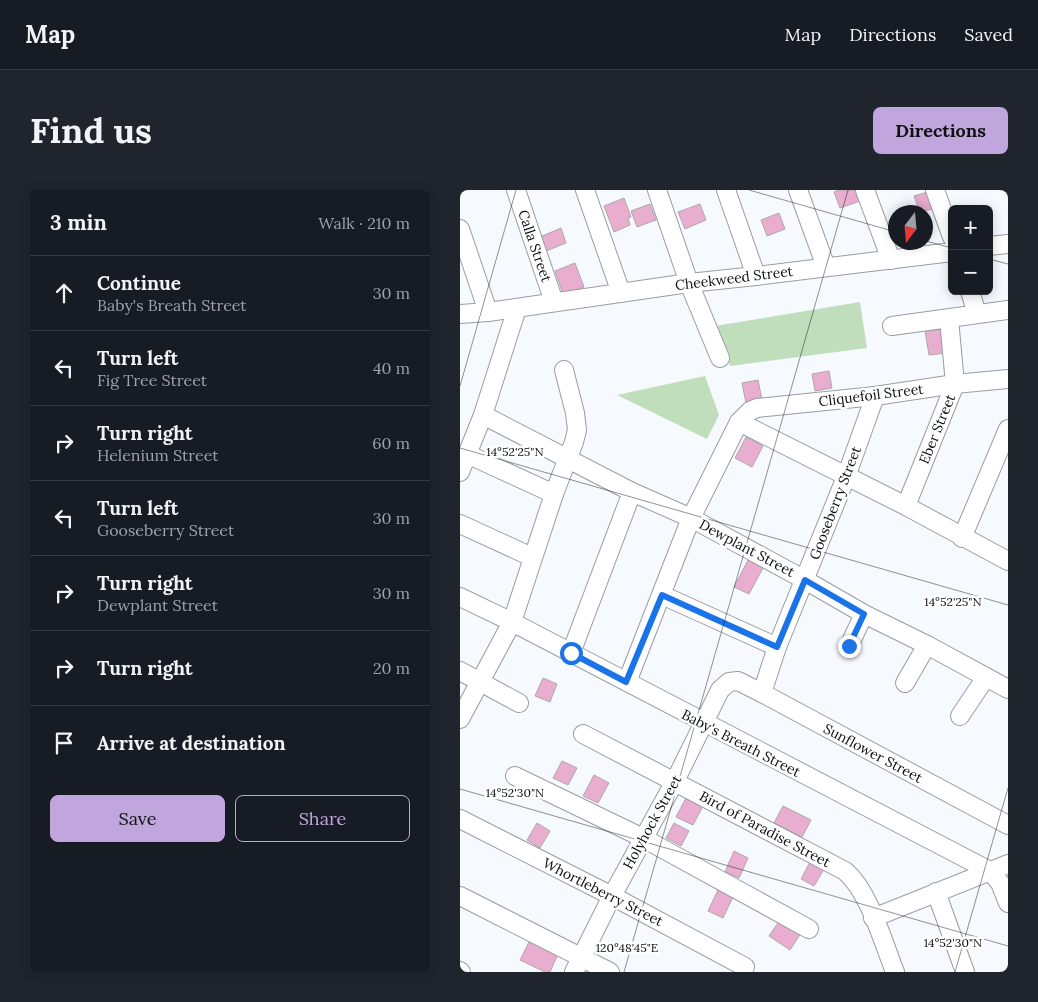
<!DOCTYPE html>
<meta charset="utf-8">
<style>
:root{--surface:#171b24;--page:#20242c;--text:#f1f3f6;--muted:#9ea1a6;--line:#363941;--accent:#c0a6dd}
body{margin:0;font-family:Lora,serif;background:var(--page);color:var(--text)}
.controls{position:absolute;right:15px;top:15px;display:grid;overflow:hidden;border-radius:8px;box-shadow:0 2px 12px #0003}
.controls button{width:45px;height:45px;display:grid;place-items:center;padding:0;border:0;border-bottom:1px solid var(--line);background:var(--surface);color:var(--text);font:25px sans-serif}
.compass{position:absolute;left:428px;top:15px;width:45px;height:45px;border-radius:50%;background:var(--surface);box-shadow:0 2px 12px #0003;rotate:196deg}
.stop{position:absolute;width:15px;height:15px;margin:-11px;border:4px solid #1a73e8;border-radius:50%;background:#fff}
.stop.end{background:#1a73e8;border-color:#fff;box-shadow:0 1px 5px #0008}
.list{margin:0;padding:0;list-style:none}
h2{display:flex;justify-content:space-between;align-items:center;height:65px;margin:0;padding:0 20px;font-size:21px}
h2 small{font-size:16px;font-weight:400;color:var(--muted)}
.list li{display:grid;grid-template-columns:32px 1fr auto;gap:15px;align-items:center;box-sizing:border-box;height:75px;padding:0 20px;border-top:1px solid var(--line)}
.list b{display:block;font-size:19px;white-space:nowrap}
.list p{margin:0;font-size:16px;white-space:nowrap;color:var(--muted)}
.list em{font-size:16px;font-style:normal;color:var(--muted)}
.actions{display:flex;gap:10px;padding:15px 20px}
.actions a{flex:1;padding:11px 0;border:1px solid var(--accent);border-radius:8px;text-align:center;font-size:18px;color:var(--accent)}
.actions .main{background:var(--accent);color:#111}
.icon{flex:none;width:28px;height:28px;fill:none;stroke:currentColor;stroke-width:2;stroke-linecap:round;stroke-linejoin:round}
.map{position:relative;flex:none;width:548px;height:782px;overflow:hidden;border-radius:8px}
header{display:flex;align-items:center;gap:30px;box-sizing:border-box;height:70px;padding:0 25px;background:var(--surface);border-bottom:1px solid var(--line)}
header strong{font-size:24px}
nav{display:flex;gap:28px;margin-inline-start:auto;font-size:18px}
.intro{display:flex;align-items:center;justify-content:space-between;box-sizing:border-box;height:120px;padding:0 30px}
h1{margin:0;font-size:35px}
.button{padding:12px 22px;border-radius:8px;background:var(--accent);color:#111;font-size:18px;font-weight:700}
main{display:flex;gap:30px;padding:0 30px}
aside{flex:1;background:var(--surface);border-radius:8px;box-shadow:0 2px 12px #0003}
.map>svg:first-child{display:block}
.green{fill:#c1debc}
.building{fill:#e9add0;stroke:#ada8ab}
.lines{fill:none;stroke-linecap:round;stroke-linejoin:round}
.minor-casing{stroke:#999da1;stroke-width:20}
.minor{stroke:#fff;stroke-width:18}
.route{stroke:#1a73e8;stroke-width:6}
.ticks{fill:none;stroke:#0e0f11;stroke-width:1;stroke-opacity:0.45}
.labels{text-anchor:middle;stroke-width:5;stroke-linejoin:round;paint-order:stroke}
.street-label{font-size:14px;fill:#0e0f11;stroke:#fff}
.ticks-label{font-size:12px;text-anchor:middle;fill:#0e0f11;stroke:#fff;stroke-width:5;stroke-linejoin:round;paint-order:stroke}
</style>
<header>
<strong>Map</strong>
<nav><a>Map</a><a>Directions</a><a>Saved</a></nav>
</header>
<div class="intro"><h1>Find us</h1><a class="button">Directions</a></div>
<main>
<aside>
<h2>3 min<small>Walk · 210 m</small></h2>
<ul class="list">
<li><svg class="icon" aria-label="ahead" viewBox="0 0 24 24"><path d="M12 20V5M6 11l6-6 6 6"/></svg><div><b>Continue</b><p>Baby's Breath Street</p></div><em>30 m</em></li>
<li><svg class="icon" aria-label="left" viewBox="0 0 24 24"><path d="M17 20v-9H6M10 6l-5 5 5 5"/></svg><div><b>Turn left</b><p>Fig Tree Street</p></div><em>40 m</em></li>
<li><svg class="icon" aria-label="right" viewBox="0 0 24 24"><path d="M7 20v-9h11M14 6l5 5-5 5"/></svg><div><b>Turn right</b><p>Helenium Street</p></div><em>60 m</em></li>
<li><svg class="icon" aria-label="left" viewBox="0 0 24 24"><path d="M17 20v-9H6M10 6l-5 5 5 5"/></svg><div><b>Turn left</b><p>Gooseberry Street</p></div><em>30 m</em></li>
<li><svg class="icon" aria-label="right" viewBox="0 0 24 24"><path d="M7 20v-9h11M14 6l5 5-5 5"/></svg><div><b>Turn right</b><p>Dewplant Street</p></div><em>30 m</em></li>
<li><svg class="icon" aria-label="right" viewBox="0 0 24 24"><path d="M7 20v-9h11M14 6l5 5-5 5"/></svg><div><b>Turn right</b></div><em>20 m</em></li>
<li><svg class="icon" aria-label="arrive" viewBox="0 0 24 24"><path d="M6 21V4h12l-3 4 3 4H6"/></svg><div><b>Arrive at destination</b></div></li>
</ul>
<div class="actions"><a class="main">Save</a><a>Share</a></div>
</aside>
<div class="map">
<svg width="548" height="782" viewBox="0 0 548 782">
<rect width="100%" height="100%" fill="#f6f9fd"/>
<g class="green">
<path d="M400,112L407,158L270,176L249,137Z"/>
<path d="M245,186L259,225L247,249L157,205Z"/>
</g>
<g class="building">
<path d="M379,0H399L403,10L380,18L374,2Z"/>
<path d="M471,1L477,18L460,22L454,6Z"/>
<path d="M164,8L171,27L168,28L170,35L154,42L144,16Z"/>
<path d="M190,14L196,30L177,37L171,21Z"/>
<path d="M240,14L246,30L225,39L218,22Z"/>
<path d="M319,23L325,39L307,46L301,30Z"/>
<path d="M101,38L106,53L86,61L80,47Z"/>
<path d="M115,73L124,97L103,104L95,81Z"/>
<path d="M483,139L486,163L469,165L465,141Z"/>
<path d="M369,181L372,198L355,201L352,184Z"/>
<path d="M298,190L302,210L286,213L282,193Z"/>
<path d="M286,247L303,256L292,277L275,268Z"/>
<path d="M288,370L303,378L289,404L274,397Z"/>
<path d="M83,488L97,494L90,512L75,506Z"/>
<path d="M102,571L117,578L108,595L93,588Z"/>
<path d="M134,585L149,593L138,613L123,606Z"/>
<path d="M227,606L244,614L233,635L216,627Z"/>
<path d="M323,616L351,630L342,647L314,633Z"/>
<path d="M77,633L90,641L80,658L67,650Z"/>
<path d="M214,633L229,641L221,656L206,648Z"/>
<path d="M274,661L288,668L279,688L265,682Z"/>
<path d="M350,672L364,679L354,696L341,689Z"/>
<path d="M258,700L273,707L263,728L248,721Z"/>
<path d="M320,730L341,743L330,760L309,746Z"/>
<path d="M71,748L99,762L90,782H85L60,770Z"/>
</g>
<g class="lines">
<defs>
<g id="minor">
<path d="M56,0L94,112"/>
<path d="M125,0L161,103"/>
<path d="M197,0L229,93L260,168"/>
<path d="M266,0L296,86"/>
<path d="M338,0L366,77"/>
<path d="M405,0L431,70"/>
<path d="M475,0L492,47"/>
<path d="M0,39L28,122"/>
<path d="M529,56L548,54"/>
<path d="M510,101L517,124"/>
<path d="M0,124L28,122L229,93L296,86L492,62"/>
<path d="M432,136L548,120"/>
<path d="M23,225L172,302L231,328L345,390L404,424L467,455L548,499"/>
<path d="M279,232L446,316L548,371"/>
<path d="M7,264L94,304"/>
<path d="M0,282L23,225L57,118"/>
<path d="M446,316L495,194L489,129"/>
<path d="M0,334L72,367"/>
<path d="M502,348L548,239"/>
<path d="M202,405L317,457"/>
<path d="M0,407L52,432L530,681L540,693L548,713"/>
<path d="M389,456L404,424"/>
<path d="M111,463L172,302"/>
<path d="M0,481L59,513"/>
<path d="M167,492L231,328L279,232L290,221L297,218L415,206L495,194L548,189"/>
<path d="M445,493L467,455"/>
<path d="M302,503L317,457L386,287L415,206"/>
<path d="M500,526L526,487"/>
<path d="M0,529L52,432L94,304L114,252L117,240L115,223L104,180"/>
<path d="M123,544L385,681C409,701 423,752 435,782"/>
<path d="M55,586L183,648L349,739"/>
<path d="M0,629L152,706L285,777"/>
<path d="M476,702L505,782"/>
<path d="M0,706L150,782"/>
<path d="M413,728L548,674"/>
<path d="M0,781L1,782"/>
<path d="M114,782L152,706L215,591L260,500L269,492L278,491L302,503L548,635"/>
</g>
</defs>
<use href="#minor" class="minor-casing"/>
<use href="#minor" class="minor"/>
</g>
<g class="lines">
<path class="route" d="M111,463L166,492L202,405L317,457L345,390L404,424L389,456"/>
</g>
<path class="ticks" d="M289,0L436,42M466,51L492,58M529,69L548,74M0,196L56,0M0,258L548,415M0,599L548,756M164,782L388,0M495,782L548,598"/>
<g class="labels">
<g class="street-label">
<text transform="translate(75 56) rotate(71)" y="5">Calla Street</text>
<text transform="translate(274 88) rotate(-7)" y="5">Cheekweed Street</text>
<text transform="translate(411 205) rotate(-7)" y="5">Cliquefoil Street</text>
<text transform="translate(477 239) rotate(-68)" y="5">Eber Street</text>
<text transform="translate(375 313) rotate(-69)" y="5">Gooseberry Street</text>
<text transform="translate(287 358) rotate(28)" y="5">Dewplant Street</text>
<text transform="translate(281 553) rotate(27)" y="5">Baby's Breath Street</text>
<text transform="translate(413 563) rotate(28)" y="5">Sunflower Street</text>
<text transform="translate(192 632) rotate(-61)" y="5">Holyhock Street</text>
<text transform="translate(305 639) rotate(28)" y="5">Bird of Paradise Street</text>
<text transform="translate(143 702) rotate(27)" y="5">Whortleberry Street</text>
</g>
</g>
<g class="ticks-label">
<text x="55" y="266">14°52'25"N</text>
<text x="493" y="416">14°52'25"N</text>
<text x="55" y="607">14°52'30"N</text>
<text x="493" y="757">14°52'30"N</text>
<text x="167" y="762">120°48'45"E</text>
</g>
</svg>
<div class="controls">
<button>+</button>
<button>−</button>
</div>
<svg class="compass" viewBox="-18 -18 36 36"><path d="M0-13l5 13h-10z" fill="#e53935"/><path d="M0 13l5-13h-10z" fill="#9ea1a6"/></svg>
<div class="stop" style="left:111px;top:463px"></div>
<div class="stop end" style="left:389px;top:456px"></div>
</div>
</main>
